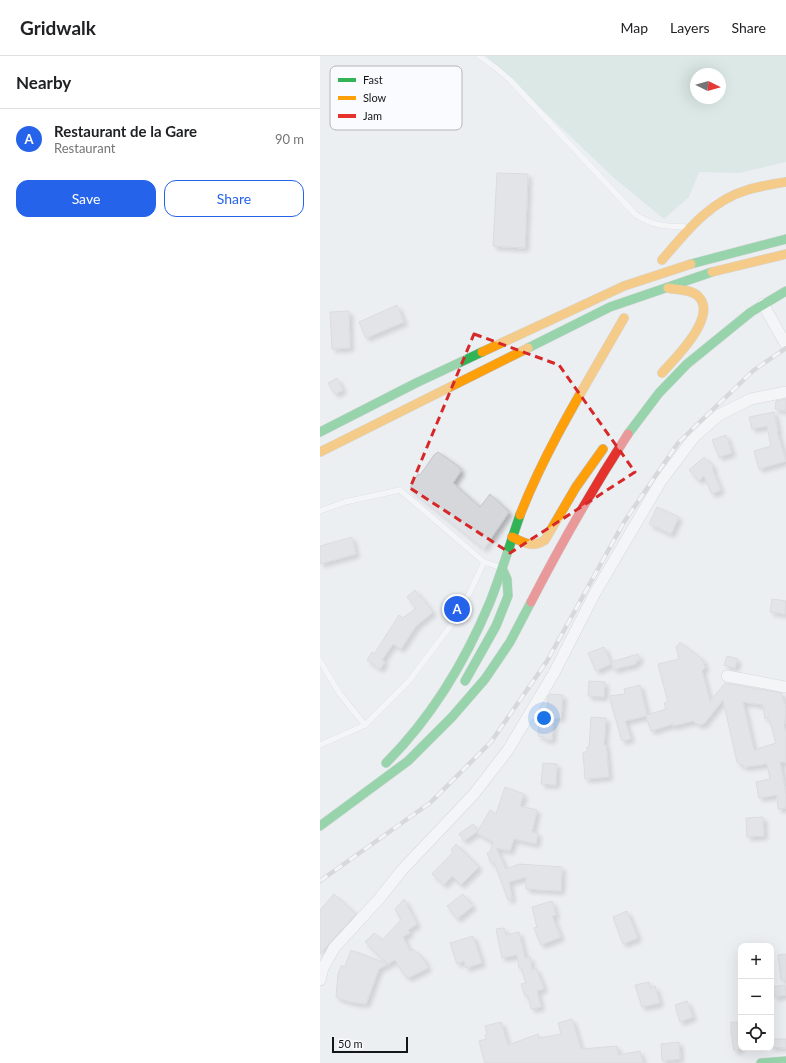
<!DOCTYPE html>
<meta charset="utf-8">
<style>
:root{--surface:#fff;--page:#f2f2f2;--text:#202124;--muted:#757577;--line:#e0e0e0;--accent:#2563eb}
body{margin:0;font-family:Lato,sans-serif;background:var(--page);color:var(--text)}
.controls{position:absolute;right:12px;bottom:12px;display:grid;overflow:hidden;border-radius:8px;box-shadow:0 4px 16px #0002}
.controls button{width:36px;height:36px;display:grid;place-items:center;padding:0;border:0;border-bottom:1px solid var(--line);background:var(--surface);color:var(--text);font:20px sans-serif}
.compass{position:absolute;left:370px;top:12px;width:36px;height:36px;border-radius:50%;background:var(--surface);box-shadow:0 4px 16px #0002;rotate:95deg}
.scale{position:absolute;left:12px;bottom:10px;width:76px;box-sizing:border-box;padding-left:4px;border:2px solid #131618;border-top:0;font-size:11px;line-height:14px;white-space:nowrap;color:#131618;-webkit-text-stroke:3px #f9fbfe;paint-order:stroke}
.you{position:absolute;left:224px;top:662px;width:14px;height:14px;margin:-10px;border:3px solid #fff;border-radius:50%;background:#1a73e8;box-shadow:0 0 0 6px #1a73e833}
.badge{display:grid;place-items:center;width:26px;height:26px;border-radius:50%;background:var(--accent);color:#fff;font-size:13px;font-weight:700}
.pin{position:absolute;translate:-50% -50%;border:2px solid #fff;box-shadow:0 1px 4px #0006}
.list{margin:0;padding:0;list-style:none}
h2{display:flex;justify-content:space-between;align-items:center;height:52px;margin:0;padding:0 16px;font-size:17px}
h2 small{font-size:13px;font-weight:400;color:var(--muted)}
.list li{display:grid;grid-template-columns:26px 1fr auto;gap:12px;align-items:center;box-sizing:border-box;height:60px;padding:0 16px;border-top:1px solid var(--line)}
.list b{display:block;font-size:15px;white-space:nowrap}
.list p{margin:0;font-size:13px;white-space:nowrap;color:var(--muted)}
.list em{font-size:13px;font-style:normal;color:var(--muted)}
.actions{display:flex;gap:8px;padding:12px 16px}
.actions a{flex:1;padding:9px 0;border:1px solid var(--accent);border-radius:12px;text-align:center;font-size:14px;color:var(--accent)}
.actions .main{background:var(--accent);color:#fff}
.icon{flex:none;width:22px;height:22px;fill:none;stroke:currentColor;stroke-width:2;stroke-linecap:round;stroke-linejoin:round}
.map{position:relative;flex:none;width:466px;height:1007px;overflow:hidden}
header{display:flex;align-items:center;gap:24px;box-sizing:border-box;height:56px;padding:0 20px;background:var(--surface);border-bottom:1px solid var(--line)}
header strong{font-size:19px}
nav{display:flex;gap:22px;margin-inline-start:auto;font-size:14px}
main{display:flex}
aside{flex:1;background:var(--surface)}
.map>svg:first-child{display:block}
.garden{fill:#c6e1d6;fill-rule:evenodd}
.building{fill:#d5d7da;stroke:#c3c6c9;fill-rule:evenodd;filter:url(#shadow)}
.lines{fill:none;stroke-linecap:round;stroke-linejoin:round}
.lane-casing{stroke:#b9bbbe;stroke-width:6}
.street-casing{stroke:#b9bbbe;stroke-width:12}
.fast-casing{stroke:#b9bbbe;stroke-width:10}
.slow-casing{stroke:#b9bbbe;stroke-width:10}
.jam-casing{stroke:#b9bbbe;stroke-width:10}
.lane{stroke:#fcfdfd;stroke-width:5.5}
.street{stroke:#fcfdfd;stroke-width:11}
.fast{stroke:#30b455;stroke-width:9}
.slow{stroke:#ff9f0a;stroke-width:9}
.jam{stroke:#e5322d;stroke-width:9}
.rail-casing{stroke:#bcbdbd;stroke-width:4.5}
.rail{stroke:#f9fbfe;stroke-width:3;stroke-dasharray:9;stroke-linecap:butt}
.marked{fill:none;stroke:#d62828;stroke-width:3;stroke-dasharray:8 5;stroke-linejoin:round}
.key{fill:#f9fbfe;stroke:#b4b6b9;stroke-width:1}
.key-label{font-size:11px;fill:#131618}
</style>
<header>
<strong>Gridwalk</strong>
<nav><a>Map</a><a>Layers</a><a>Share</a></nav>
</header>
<main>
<aside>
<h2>Nearby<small></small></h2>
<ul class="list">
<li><span class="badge">A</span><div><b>Restaurant de la Gare</b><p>Restaurant</p></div><em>90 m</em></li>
</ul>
<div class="actions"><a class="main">Save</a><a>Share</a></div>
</aside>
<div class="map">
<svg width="466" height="1007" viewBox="0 0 466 1007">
<defs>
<filter id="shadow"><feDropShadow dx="3.5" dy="3.5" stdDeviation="2" flood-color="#0004"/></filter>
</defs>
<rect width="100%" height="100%" fill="#eceff2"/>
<path class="garden" d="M166,0H466V106L419,117L379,116L369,141L344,163L294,122ZM376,18H400V42H376Z"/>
<g class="building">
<path d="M177,117L208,118L205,192L173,190Z"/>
<path d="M77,249L84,266L46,282L39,266Z"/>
<path d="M29,255L30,292L12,293L10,256Z"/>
<path d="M17,322L23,334L15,338L8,327Z"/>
<path d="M466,343V355L455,353L456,345Z"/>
<path d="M454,356L458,375L457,376L466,405L439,413L434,395L451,390L447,370L432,373L429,361Z"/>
<path d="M406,379L412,397L399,401L392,384Z"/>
<path d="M118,396L138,410L141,415L133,427L160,451L170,438L189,456L164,493L92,435L90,431L98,418L100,419L114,399Z"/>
<path d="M384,401L394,411L392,413L401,434L392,438L384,420L379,425L369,414Z"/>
<path d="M337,451L359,461L351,478L329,468Z"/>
<path d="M32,481L36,498L0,508V490Z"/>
<path d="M95,534L113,556L96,570L81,593L73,588L62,604L65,606L60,613L47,604L52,596L54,598L79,559L83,562L96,552L87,541Z"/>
<path d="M452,543L466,545L465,558L450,556Z"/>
<path d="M360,586L383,604L385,612L382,615L390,645L405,627L461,637L466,652L464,674L466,673V706H460L466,738V752L458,753L457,739L439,742L436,726L450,723L447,708L425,711L417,706L403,644L384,668L379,669L373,665L353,670V668L331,675L326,660L305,665L311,683L302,685L289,640L305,638L304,633L320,629L327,659L346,653L344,647L348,646L338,608L359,603L356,591ZM423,646L443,649L445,663L448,661V665H450L456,687L434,694Z"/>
<path d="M284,591L291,608L276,615L268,597Z"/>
<path d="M318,598L320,604L316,605V608L305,611V610L294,614L291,606Z"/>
<path d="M407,600L418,603L415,612L404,609Z"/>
<path d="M269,625L285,626L284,641L268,640Z"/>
<path d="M230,638L243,639L241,662H234L232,684L224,683V681L218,680L219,666L226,667L228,640Z"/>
<path d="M271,661L286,662L284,690L286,689L289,721L265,723L263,696H267V691H269Z"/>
<path d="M223,707L237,708L236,729L221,728Z"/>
<path d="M185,731L204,738L200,750L217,754L212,776L218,777L216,788L194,783L190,795L176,792L186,813L199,808L242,811L241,835L206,833V821L189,826L192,843L188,844L174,806L171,807L167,797L170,796L173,786L157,777L158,775L144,785L139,778L153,768L158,775L170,754L176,758Z"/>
<path d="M443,761L444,780L427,781L426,762Z"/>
<path d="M136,788L159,811L141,829L132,820L124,829L112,818L133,796L131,794Z"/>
<path d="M14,838L36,858L0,898V854Z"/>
<path d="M143,838L153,850L137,863L127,850Z"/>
<path d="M84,843L97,868L88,874L90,877L83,881L90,895L93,893L103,902L108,912L88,922L83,917L75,904L68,908L45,886L54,877L62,884L81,864L75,853Z"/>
<path d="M232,845L236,859L232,860L241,881L221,889L214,872L217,871L212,851Z"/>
<path d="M307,855L318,882L303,888L293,861Z"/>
<path d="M184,872L186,879L199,876L205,902L210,901L212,914L216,912L224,933L217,935L221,951L211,953L208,939L205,940L201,928L206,927L201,912H199L197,899L182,902L176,873Z"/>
<path d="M153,880L162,907L146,912L144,905L137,908L130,887Z"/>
<path d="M31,894L68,908L59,913L46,948L30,946L16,941L18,918L21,910H25Z"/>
<path d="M466,898V924H461L458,899Z"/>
<path d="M329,926L330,932L335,930L340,947L322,951L315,929Z"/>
<path d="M465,929L466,939L454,941L453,931Z"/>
<path d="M367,945L373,961L360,966L355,949Z"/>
<path d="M252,963L261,993L297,990L298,999L320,995L323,1007H165L159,985L166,983L165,979L167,978L165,970L181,966L188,989L218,978L219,982L241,978L238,967Z"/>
<path d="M411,966L421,967V993L414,994L411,977Z"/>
<path d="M451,983H466V992L451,991Z"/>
<path d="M359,986L360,1003L342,1005L341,988Z"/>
</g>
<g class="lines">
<defs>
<g id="lane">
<path d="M159,0L176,12L190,24L315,158C332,170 344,170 365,171"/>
<path d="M0,455L25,446L80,434L164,506L179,511"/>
<path d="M0,605L20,638L45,669"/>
<path d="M0,689L45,669L89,625L132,568L150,536L164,506"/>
</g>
<g id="street">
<path d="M443,248L466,289"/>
<path d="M407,620L466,631"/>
<path d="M0,924L3,912L14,892L59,843L82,814L154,738L188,694L234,617L275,537L341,425L375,380L399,359L431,343L466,336"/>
</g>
<g id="fast">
<path d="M371,208L466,183"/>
<path d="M208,292L290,251L392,216"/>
<path d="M0,376L96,327L162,296"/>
<path d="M308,378L339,337L367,308L431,256L466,235"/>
<path d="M145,625L176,570L188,540L187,523L182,512"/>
<path d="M66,707C112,661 145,606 170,546C181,518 190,488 200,459"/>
<path d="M0,770L88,705L132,661L165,623L190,586L211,546"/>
<path d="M441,1007L466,1005"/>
</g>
<g id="slow">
<path d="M342,204C366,176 390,145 427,134C440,130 453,128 466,126"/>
<path d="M392,216L466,198"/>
<path d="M162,296L304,230L371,208"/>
<path d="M342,317C355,302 399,260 378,240C371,233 357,234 348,232"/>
<path d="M0,396L208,292"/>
<path d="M200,459C227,390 267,327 304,262"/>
<path d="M192,481C204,487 213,492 225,484L256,431L283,393"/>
</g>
<path id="jam" d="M211,546C241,488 273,432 308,378"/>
</defs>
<use href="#lane" class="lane-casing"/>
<use href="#street" class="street-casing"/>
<use href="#fast" class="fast-casing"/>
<use href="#slow" class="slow-casing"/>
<use href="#jam" class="jam-casing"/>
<use href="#lane" class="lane"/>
<use href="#street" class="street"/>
<use href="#fast" class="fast"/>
<use href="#slow" class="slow"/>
<use href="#jam" class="jam"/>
<defs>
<path id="rail" d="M0,825L110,747L171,686L227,605L304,466L358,387L434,314L466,292"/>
</defs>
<use href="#rail" class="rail-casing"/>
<use href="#rail" class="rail"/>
</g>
<path d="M0 0H466V1007H0ZM154,278L239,309L315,416L190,497L90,432Z" fill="#eceff2" fill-opacity=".55" fill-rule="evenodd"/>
<path class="marked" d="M154,278L239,309L315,416L190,497L90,432Z"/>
<rect x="10" y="10" width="132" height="64" rx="6" class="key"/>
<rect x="18" y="22" width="18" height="4" fill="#30b455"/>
<rect x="18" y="40" width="18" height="4" fill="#ff9f0a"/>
<rect x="18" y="58" width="18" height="4" fill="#e5322d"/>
<g class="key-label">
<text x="43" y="28">Fast</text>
<text x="43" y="46">Slow</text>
<text x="43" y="64">Jam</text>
</g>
</svg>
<div class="controls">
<button>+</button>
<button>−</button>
<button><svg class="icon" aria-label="locate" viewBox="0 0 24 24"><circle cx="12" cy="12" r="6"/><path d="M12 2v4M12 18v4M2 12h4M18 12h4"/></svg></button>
</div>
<svg class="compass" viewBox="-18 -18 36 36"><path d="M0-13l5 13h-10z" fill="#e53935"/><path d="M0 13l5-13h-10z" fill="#757577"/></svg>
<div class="scale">50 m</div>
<div class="you"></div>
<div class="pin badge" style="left:137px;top:553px">A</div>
</div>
</main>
